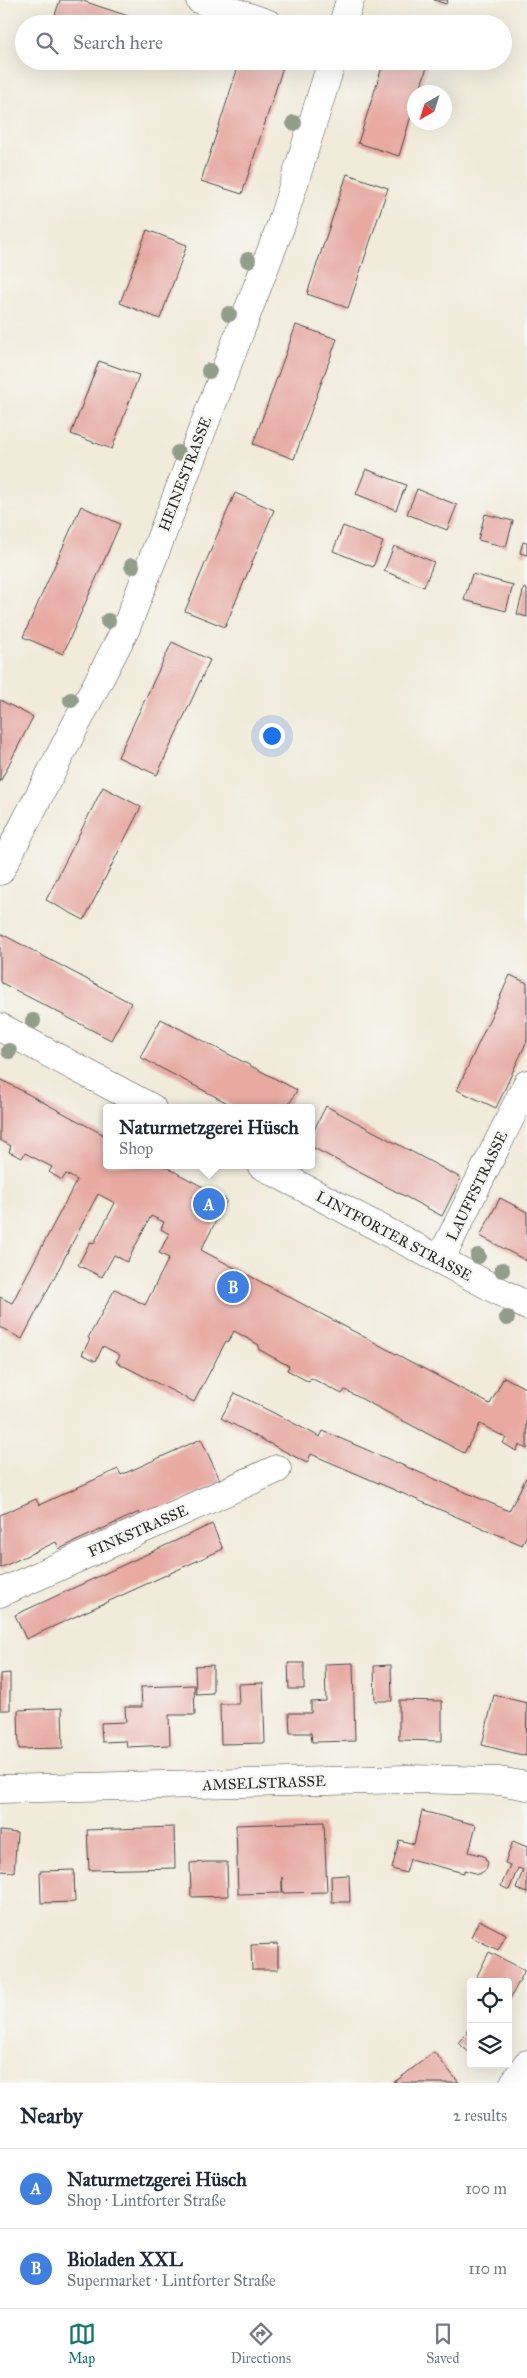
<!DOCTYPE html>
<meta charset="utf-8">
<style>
:root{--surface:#fff;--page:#f6f6f7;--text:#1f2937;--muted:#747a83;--line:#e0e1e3;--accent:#0f766e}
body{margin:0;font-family:"IM FELL Great Primer",serif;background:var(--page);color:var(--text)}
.controls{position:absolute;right:15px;bottom:15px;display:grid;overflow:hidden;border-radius:5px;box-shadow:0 5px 20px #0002}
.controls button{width:45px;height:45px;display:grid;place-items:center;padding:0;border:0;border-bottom:1px solid var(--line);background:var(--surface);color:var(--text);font:25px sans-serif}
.compass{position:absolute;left:407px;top:85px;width:45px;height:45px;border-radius:50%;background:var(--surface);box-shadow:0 5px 20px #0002;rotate:219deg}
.you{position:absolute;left:271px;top:735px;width:18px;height:18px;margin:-12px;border:4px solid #fff;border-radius:50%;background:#1a73e8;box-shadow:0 0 0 8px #1a73e833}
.badge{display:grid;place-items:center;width:32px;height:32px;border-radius:50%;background:var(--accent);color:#fff;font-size:16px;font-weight:700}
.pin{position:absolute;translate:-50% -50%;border:2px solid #fff;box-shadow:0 1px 5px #0006}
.popup{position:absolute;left:103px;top:1104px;width:212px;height:65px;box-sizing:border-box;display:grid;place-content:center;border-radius:5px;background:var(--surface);filter:drop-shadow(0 1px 4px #0005);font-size:16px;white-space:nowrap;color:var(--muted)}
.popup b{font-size:19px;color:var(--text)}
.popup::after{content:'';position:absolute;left:50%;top:100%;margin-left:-10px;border:10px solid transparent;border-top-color:var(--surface)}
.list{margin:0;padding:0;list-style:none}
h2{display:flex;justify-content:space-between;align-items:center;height:65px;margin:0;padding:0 20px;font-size:21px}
h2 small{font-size:16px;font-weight:400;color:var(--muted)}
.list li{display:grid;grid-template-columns:32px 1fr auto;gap:15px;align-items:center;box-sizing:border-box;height:80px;padding:0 20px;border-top:1px solid var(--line)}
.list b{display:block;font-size:19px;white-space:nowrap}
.list p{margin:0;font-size:16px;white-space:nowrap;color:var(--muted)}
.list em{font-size:16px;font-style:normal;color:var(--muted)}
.icon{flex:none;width:28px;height:28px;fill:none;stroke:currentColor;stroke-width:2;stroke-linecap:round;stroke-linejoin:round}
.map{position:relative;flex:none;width:527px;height:2083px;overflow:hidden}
.search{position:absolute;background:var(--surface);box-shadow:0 5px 20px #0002;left:15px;right:15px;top:15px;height:55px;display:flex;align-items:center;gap:12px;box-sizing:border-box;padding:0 18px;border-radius:28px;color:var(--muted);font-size:19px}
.sheet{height:225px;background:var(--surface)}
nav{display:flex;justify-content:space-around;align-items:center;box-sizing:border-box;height:70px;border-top:1px solid var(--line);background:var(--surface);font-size:14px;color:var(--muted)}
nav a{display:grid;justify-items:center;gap:2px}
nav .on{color:var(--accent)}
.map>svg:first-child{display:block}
.building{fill:#e7a9a2}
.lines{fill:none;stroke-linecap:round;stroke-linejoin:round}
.minor-casing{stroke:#494845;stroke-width:29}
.minor{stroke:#fff;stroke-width:28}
.tree{fill:#929d8a}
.labels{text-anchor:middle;stroke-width:5;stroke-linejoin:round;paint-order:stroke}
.street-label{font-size:15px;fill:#2b2b2b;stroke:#f6f6f2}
</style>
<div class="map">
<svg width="527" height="2083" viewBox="0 0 527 2083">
<rect width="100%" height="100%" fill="#f6f6f2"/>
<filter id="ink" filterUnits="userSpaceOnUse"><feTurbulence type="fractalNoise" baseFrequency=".02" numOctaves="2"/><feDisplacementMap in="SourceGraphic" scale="10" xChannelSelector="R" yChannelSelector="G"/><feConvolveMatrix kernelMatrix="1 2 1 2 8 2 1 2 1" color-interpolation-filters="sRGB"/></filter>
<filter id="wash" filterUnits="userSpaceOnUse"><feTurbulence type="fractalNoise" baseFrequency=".0096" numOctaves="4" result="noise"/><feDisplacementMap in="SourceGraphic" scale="20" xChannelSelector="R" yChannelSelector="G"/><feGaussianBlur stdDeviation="1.12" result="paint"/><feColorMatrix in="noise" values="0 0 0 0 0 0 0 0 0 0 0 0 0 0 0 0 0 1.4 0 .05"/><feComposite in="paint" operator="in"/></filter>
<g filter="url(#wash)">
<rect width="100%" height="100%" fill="#f1ebd9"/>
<g id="blocks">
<g class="building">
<path d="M60,0H80L152,24H71L54,18Z"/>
<path d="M434,0H448L446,4Z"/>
<path d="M240,61H285L242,194L201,181Z"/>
<path d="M384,61H429L419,92H414V106L399,156L358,143Z"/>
<path d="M347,174L388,188L348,308L307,294Z"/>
<path d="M147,230L187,245L160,319L120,303Z"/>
<path d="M296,325L337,339L294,459L253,444Z"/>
<path d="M99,361L139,375L112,449L71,434Z"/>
<path d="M366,469L406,485L396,510L356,494Z"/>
<path d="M417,489L457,505L447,530L407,514Z"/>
<path d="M235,493L274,510L225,627L185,611Z"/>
<path d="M81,506L120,524L63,654L23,637Z"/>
<path d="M485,514L513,521L506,547L478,540Z"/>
<path d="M343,526L383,542L373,567L333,551Z"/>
<path d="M523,542L527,543V555L520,553Z"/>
<path d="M394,546L434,562L424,587L384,571Z"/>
<path d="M472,574L513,585L506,611L464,600Z"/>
<path d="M524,588L527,589V617L517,614Z"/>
<path d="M172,642L210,660L157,775L118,757Z"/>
<path d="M0,700L33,717L0,782Z"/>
<path d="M103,787L141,807L84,920L46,900Z"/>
<path d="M0,933L131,1003L111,1040L0,982Z"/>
<path d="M510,975L527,983V1041L496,1108L457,1090Z"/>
<path d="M161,1019L297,1090L287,1108H237L140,1057Z"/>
<path d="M0,1079L106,1136V1165H162L227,1200L201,1250L490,1404L504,1377L527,1389V1449L519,1445L516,1451L503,1443L506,1438L480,1424L464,1453L345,1390L342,1394L311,1378L309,1382L287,1370L289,1366L258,1349L259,1345L234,1331L228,1342L226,1341L194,1402L116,1362L120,1355L103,1346L96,1361L82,1354L90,1339L88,1338L115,1289L145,1305L169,1258L159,1253L169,1234L161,1229L164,1222L151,1216L127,1262L114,1255L102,1277L78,1265L90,1242L94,1243L115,1203L98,1194L22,1339L0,1327V1297L12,1303L77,1180L66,1174L62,1180L49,1172L52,1167L25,1153L22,1158L9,1152L11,1146L0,1140Z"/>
<path d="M326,1106L461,1178L442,1216L312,1147V1134Z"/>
<path d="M500,1198L527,1212V1261L480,1236Z"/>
<path d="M235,1393L320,1437L323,1431L509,1511L527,1476V1535L522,1545L311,1454L307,1463L221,1418Z"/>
<path d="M201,1439L221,1482L142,1519L139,1512L59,1549L56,1542L0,1568V1515L36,1499L39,1505L118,1469L121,1475Z"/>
<path d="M212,1524L223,1549L26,1639L15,1615Z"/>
<path d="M288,1663H304V1689H289Z"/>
<path d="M353,1663L355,1741L312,1742L311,1733H290L289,1713H311V1702L326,1701L325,1664Z"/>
<path d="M213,1665V1693L196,1694L195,1666Z"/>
<path d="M391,1665L392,1701H375L374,1666Z"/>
<path d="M10,1673V1710H0V1674Z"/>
<path d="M263,1683L265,1743L221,1744L220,1704H239L238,1684Z"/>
<path d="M194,1685L195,1715H169L170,1745L127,1747L126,1741L102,1742L101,1723L126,1722L125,1707H142L141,1687Z"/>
<path d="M494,1695L527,1703L526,1756L482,1745Z"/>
<path d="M399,1700L442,1701V1741L399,1740Z"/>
<path d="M62,1708L63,1748L19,1749L18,1710Z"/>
<path d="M422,1811L476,1825L469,1852L484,1856L488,1863L486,1870L479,1874L464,1870V1873L410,1859L406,1873L392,1869L399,1840L414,1844Z"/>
<path d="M324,1822L327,1892L283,1893L282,1877V1893L238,1894L236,1825Z"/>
<path d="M174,1827L175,1868L89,1870L87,1830Z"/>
<path d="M0,1831L17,1833L14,1872L0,1871Z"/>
<path d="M513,1841L527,1847V1893L516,1889L523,1870L518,1868L509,1890L501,1886L510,1865L505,1863Z"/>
<path d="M207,1862H227L228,1896L191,1897L190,1863Z"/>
<path d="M74,1870L75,1902L41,1903L40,1871Z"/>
<path d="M349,1875L350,1902H332L331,1876Z"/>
<path d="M479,1920L506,1934L498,1950L471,1937Z"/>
<path d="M278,1944V1970H252L251,1945Z"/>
<path d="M489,1952L525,1970L508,2003V1982H474Z"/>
<path d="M471,2025V2036L466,2031Z"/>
<path d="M466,2033L471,2037V2054L458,2043Z"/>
<path d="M434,2052L459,2083H393L400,2078Z"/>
</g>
</g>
</g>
<g filter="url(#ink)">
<use href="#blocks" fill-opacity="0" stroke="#494845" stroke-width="1"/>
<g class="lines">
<defs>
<g id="minor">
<path d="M200,0L269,24"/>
<path d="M343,24L350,0"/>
<path d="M0,871L126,628L281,225L332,61"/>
<path d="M0,1027L152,1108"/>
<path d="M261,1165L527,1306"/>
<path d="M440,1260L527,1084"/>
<path d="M0,1593L277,1469"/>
<path d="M0,1789L408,1779L499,1781L527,1786"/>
<path d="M514,2083L527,2064"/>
</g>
</defs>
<use href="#minor" class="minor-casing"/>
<use href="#minor" class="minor"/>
</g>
<g class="tree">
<circle cx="294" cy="123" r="8"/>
<circle cx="248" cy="260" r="8"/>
<circle cx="229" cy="314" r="8"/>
<circle cx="209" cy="371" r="8"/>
<circle cx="178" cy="453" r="8"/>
<circle cx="132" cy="566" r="8"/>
<circle cx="108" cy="621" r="8"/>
<circle cx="71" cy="700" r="8"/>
<circle cx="33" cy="1021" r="8"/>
<circle cx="9" cy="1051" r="8"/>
<circle cx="478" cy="1256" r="8"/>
<circle cx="502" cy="1270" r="8"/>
<circle cx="507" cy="1318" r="8"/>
</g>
</g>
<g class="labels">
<g class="street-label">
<text transform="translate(185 474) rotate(-69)" y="5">HEINESTRASSE</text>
<text transform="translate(477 1186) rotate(-64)" y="5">LAUFFSTRASSE</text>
<text transform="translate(394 1236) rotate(28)" y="5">LINTFORTER STRASSE</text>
<text transform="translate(138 1531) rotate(-24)" y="5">FINKSTRASSE</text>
<text transform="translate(264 1783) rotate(-2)" y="5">AMSELSTRASSE</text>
</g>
</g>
</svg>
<div class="controls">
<button><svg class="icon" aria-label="locate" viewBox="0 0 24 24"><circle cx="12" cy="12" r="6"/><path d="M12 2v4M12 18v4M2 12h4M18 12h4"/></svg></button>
<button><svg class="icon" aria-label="layers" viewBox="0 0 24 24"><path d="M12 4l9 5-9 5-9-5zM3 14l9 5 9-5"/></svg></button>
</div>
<svg class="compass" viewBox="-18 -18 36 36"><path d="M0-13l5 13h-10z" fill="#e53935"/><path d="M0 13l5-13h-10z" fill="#747a83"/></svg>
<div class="you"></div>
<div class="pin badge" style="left:209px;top:1204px;background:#3f7fe0">A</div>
<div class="popup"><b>Naturmetzgerei Hüsch</b>Shop</div>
<div class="pin badge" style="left:233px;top:1287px;background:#3f7fe0">B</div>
<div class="search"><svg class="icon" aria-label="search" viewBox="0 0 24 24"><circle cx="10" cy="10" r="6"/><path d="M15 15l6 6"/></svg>Search here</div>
</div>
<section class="sheet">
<h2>Nearby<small>2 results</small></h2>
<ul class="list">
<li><span class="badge" style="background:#3f7fe0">A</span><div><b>Naturmetzgerei Hüsch</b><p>Shop · Lintforter Straße</p></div><em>100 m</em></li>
<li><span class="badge" style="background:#3f7fe0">B</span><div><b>Bioladen XXL</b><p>Supermarket · Lintforter Straße</p></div><em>110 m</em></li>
</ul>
</section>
<nav>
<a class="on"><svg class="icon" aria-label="map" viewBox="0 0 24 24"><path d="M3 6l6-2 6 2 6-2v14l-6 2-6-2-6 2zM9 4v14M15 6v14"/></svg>Map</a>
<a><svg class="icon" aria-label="directions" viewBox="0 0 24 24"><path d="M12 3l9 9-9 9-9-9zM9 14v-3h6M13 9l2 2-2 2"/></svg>Directions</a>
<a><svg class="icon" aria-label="saved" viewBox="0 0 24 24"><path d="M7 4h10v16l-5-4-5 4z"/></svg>Saved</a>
</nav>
